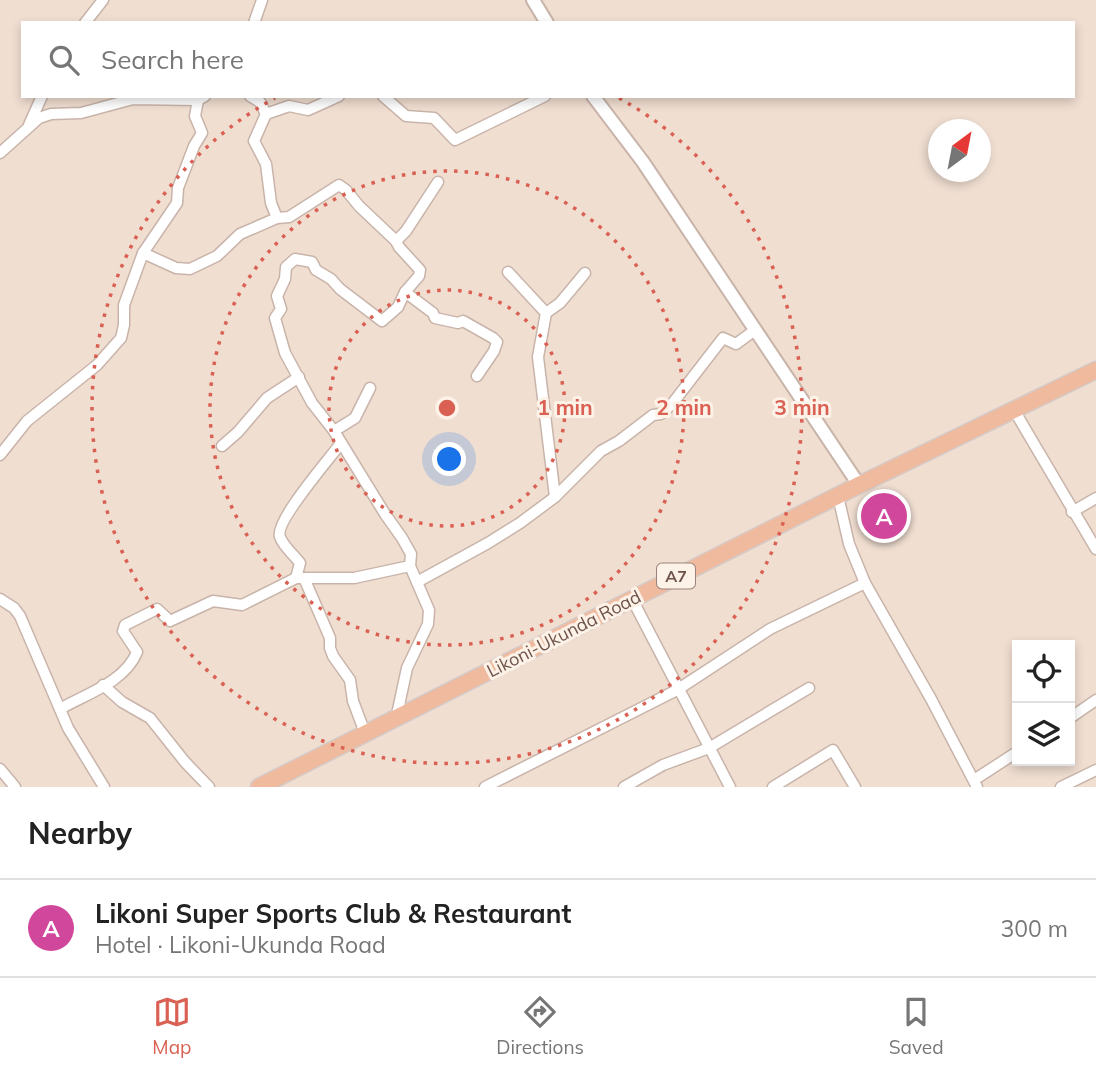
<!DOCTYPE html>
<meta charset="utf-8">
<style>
:root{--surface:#fff;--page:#f2f2f2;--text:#222;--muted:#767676;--line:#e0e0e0;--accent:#d96052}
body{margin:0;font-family:Mulish,sans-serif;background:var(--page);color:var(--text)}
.controls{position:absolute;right:21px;bottom:21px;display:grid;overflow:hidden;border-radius:0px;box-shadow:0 4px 10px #0003}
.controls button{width:63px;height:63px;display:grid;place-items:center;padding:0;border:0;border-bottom:2px solid var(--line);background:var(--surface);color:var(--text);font:35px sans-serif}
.compass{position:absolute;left:928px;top:119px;width:63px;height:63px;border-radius:50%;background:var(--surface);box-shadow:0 4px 10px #0003;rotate:32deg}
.you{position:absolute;left:450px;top:460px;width:24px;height:24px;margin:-18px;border:5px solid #fff;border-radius:50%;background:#1a73e8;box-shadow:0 0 0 10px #1a73e833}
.badge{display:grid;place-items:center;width:46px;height:46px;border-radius:50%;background:var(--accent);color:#fff;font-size:23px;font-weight:700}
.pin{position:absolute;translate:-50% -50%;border:4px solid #fff;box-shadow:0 2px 7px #0006}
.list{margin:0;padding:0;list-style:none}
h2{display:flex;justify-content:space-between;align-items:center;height:91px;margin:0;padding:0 28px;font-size:30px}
h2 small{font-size:23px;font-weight:400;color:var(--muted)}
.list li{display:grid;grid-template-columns:46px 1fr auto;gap:21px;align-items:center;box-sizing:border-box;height:98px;padding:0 28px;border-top:2px solid var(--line)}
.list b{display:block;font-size:26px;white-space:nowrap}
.list p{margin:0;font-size:23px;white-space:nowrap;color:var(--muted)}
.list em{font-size:23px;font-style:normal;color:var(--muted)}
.icon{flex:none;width:38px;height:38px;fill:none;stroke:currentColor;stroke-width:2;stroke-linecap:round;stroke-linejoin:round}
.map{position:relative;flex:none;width:1096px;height:787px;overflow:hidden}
.search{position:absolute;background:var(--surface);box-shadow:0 4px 10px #0003;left:21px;right:21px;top:21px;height:77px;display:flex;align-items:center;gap:18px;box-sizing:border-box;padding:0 24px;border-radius:0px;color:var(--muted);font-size:26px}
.sheet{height:189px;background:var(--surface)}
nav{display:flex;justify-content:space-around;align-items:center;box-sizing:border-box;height:98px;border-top:2px solid var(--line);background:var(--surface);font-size:19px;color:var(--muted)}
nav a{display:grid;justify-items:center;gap:4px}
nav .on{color:var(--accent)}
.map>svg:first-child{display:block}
.residential{fill:#f0ded1;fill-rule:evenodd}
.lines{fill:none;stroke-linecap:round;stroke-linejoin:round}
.minor-casing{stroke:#c9b4aa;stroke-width:13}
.tertiary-casing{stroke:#c9b4aa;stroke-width:16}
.trunk-casing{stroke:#d4cbc9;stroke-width:19}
.minor{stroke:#fff;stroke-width:10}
.tertiary{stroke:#fff;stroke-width:12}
.trunk{stroke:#f0ba9f;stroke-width:16}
.ring{fill:none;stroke:#d96052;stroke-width:3.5;stroke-dasharray:3.5 7}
.labels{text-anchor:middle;stroke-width:6;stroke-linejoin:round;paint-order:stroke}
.shield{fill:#fdf2e7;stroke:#99837a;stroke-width:2}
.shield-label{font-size:16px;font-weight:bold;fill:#6e534b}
.street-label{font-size:18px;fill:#6e534b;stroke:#fdf2e7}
.centre{fill:#d96052;stroke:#fdf2e7;stroke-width:3.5}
.ring-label{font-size:21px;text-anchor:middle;font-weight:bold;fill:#d96052;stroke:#fdf2e7;stroke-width:6;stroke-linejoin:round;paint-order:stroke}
</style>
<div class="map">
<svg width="1096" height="787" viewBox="0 0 1096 787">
<rect width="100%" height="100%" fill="#f9ede2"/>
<path class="residential" d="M0,0H1096V787H0ZM23,23H1073V96H23ZM939,130H981V172H939ZM1017,645H1070V761H1017Z"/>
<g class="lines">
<defs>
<g id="minor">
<path d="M85,23L103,0"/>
<path d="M254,23L262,0"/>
<path d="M250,96L260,102L266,114"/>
<path d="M383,96L406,116L434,118L455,140L545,96"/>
<path d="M29,125L42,96"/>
<path d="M0,153L39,118L51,114L81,113L133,99L198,100L205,96"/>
<path d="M438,182L406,231L396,241L399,247L420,270L419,276L405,292L433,313L435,318L458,323L463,321L493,338L497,342L494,351L477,376"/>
<path d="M277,218L289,217L339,185L346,190L359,206L396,241"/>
<path d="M143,253L176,268L190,269L217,256L240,234L277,218L271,203L266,164L254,141L266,114L289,106L308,110L339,96"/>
<path d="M508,272L546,313L538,357L555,497"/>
<path d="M546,313L560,303L585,273"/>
<path d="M1014,410L1096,549"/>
<path d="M334,431L355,418L370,388"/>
<path d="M222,446L238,432L267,398L299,377"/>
<path d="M0,455L27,421L97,365L121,338L124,325V305L143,253L177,203L178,188L194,146L202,133L195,116L198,100"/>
<path d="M838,496L849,544L865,583L931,699L977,787"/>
<path d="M1072,512L1096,498"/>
<path d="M296,578L300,563C294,555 283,546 280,537C274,522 330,458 341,443"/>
<path d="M304,578L330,638V648L333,656L350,680L353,701L365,733"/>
<path d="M417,582L488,543L520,523L555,497L601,451L619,441L653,415L661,414L672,404L723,338L736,344L755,330"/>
<path d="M0,599L14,608L20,616L68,728L104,787"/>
<path d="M632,599L730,787"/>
<path d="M103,685L122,702L150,718L185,762L209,787"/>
<path d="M60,709C86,694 125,682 137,652L123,631L125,625L157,609L170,621L213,601L242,605L296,578H354L410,566"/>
<path d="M1070,718L1096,700"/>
<path d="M396,719L407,668L428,624L429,610L410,566L411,554L402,538L385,514L334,431L312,403L285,353L275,318L281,309L277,296L285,279L286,267L295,259L312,262L316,270L331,279L340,289L382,321L398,307L405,292"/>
<path d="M0,769L15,787"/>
<path d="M974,780L1017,752"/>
<path d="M485,787L677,690L770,629L865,583"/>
<path d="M624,787L663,765L709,748L809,688"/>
<path d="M773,787L833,750L855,787"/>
<path d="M1061,787L1096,770"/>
</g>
<g id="tertiary">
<path d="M533,0L547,23"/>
<path d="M593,96L643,162L859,485"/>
</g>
<path id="trunk" d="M259,787L859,485L1096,370"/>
</defs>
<use href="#minor" class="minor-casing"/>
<use href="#tertiary" class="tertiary-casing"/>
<use href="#trunk" class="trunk-casing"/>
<use href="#minor" class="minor"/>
<use href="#tertiary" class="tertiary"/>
<use href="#trunk" class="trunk"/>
</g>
<g class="ring">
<circle cx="447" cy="408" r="118"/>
<circle cx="447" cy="408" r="237"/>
<path d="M619 98A355 355 0 1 1 275 98"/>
</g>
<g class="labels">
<rect class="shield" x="657" y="563.5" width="38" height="25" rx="5"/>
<g class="shield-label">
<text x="676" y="582">A7</text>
</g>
<g class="street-label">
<text transform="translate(564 634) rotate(-27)" y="6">Likoni-Ukunda Road</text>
</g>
</g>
<circle cx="447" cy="408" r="10" class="centre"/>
<g class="ring-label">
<text x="565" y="415">1 min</text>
<text x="684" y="415">2 min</text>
<text x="802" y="415">3 min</text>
</g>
</svg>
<div class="controls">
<button><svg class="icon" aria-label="locate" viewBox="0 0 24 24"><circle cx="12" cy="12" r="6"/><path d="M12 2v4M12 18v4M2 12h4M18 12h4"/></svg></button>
<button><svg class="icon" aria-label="layers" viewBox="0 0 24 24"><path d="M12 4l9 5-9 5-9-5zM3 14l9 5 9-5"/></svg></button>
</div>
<svg class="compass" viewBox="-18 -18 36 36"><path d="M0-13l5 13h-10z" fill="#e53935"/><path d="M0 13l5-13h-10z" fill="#767676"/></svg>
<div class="you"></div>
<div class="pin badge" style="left:884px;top:516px;background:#d1479c">A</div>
<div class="search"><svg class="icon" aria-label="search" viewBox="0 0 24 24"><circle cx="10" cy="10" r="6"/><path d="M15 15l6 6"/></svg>Search here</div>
</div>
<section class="sheet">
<h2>Nearby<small></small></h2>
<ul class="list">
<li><span class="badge" style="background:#d1479c">A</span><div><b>Likoni Super Sports Club &amp; Restaurant</b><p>Hotel · Likoni-Ukunda Road</p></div><em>300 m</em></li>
</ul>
</section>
<nav>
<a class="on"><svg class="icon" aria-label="map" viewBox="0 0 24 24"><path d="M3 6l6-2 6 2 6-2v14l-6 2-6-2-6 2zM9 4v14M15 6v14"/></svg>Map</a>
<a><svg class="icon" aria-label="directions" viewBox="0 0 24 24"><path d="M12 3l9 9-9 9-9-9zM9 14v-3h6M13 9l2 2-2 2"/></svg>Directions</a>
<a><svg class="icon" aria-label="saved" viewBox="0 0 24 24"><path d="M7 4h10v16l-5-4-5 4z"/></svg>Saved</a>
</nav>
